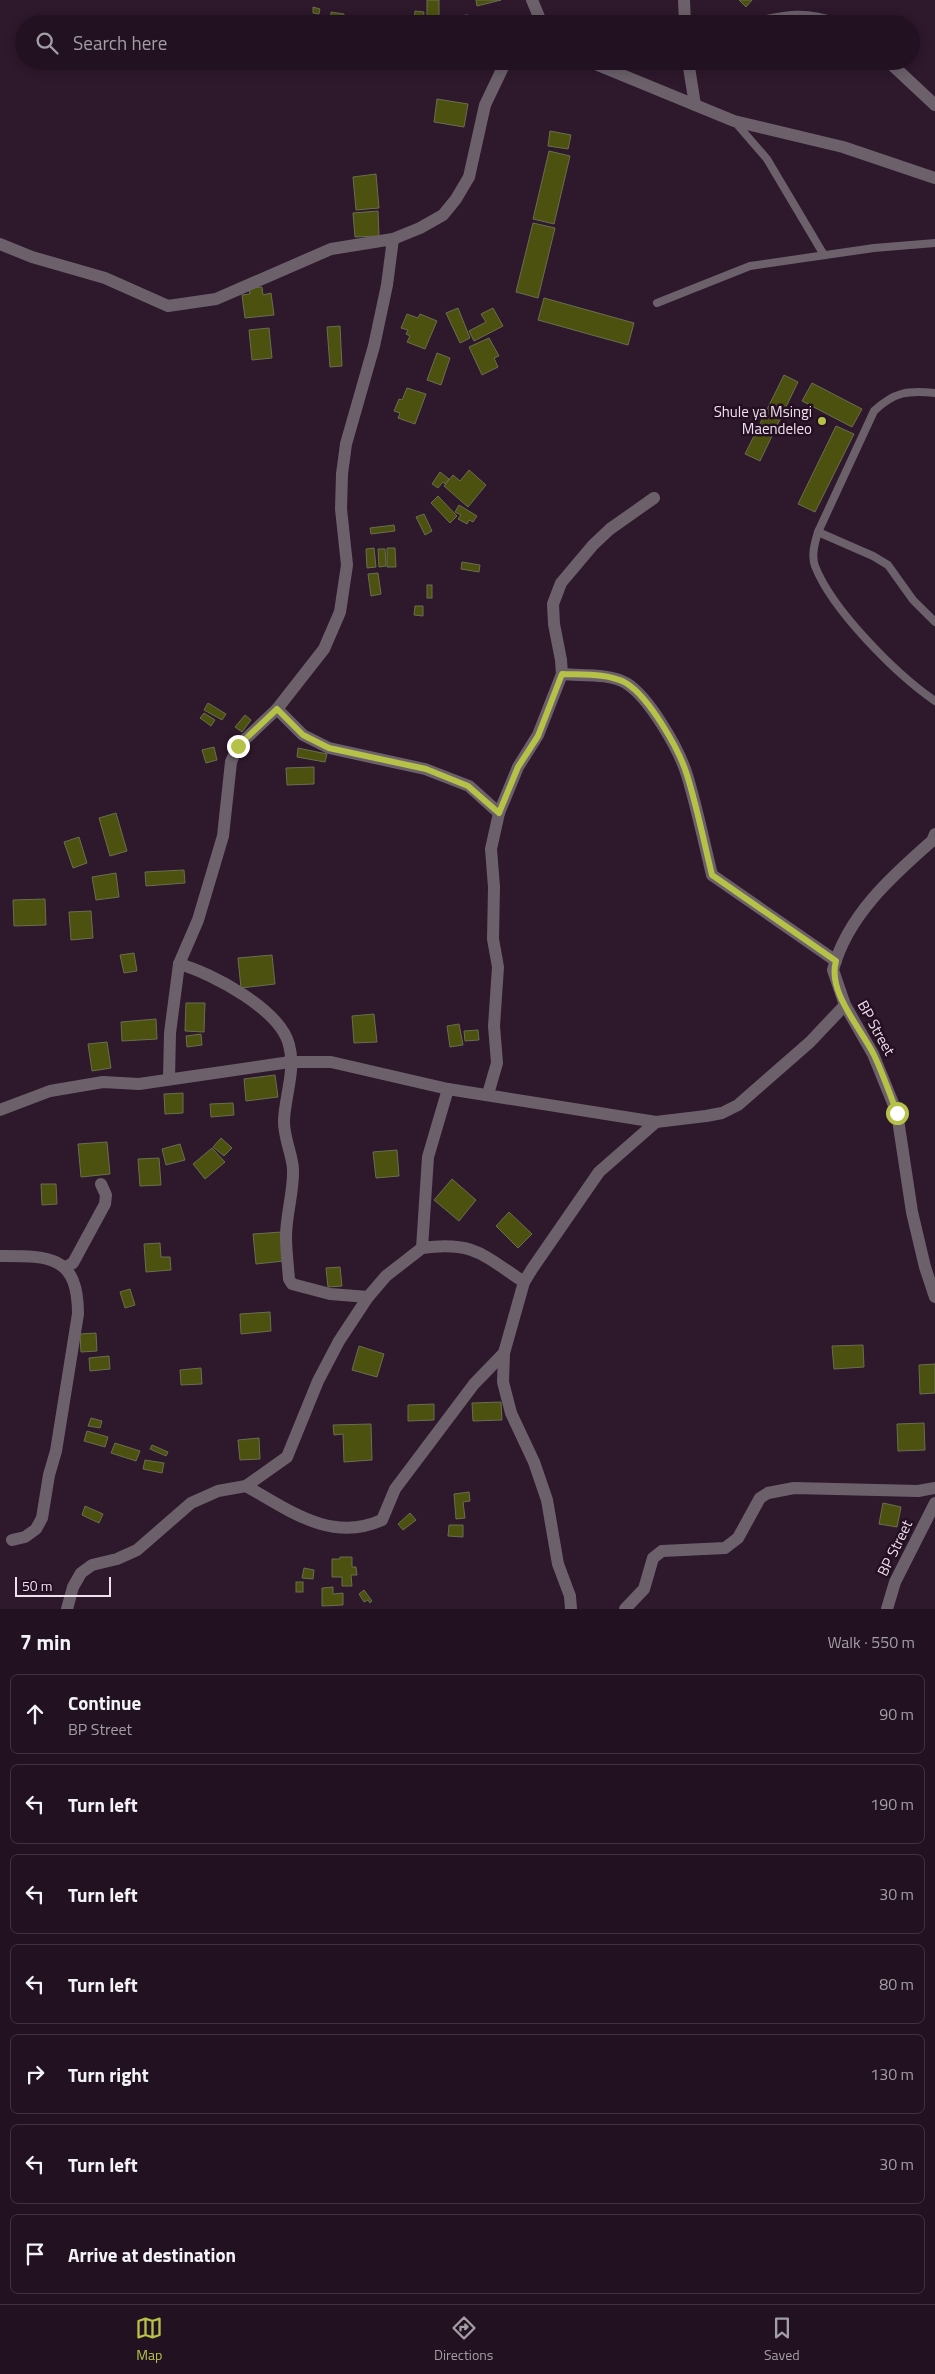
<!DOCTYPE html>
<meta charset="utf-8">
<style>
:root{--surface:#221221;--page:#2a1b2a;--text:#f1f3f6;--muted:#a29ea5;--line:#3f323f;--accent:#b6c148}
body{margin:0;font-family:"Titillium Web",sans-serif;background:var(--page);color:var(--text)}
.scale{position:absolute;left:15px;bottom:12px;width:96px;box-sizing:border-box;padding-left:5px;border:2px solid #efe0ed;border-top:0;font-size:14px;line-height:18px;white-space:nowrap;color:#efe0ed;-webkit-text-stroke:4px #240f22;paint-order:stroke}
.stop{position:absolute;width:15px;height:15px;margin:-11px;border:4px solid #b6c148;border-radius:50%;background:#fff}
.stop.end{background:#b6c148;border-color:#fff;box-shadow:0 1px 5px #0008}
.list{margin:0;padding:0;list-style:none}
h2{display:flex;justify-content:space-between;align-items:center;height:65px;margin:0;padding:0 20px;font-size:21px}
h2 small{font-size:16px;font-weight:400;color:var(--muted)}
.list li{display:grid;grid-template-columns:32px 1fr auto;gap:15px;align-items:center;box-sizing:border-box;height:80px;margin:0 10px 10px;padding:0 10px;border:1px solid var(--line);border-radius:8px}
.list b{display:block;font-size:19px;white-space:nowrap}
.list p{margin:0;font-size:16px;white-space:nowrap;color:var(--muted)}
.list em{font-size:16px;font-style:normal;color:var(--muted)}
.icon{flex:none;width:28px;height:28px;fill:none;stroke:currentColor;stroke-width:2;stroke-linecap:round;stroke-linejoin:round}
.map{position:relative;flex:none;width:935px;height:1609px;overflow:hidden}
.search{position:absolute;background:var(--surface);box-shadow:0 2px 12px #0003;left:15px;right:15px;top:15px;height:55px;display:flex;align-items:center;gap:12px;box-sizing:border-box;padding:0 18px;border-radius:28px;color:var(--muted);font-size:19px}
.sheet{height:695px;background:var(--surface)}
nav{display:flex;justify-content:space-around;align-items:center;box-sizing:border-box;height:70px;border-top:1px solid var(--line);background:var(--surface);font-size:14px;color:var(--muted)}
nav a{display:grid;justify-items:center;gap:2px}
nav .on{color:var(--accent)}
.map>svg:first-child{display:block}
.building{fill:#4c5110;stroke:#696e4e}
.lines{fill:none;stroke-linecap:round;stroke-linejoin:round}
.lane{stroke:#6c616b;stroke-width:8}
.street{stroke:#6c616b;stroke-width:12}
.route{stroke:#b6c148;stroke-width:6}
.poi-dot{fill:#b6c148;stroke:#240f22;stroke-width:2}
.labels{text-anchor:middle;stroke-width:5;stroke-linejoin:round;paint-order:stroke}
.poi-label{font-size:15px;fill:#efe0ed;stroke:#240f22;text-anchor:end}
.street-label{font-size:15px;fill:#efe0ed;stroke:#240f22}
</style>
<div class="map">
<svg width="935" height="1609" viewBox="0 0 935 1609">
<rect width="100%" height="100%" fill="#2e182c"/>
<g class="building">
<rect x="427" y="0" width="12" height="22"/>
<path d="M476,0H501L477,6Z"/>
<path d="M739,0H752L746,7Z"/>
<path d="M313,7L320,9L319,14L313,13Z"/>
<path d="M415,11L424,12L423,21L414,20Z"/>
<path d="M331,12L344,14L343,24H330Z"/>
<path d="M468,15L469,22L458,23L457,16Z"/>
<path d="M66,61H77L78,64L67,66Z"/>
<path d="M437,99L468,104L464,127L434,122Z"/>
<path d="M550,131L571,135L568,149L548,146Z"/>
<path d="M549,151L570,156L554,224L533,219Z"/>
<path d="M376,174L379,208L356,210L353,177Z"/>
<path d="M378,211L379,236L355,237L353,213Z"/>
<path d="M533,223L555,228L538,298L516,292Z"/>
<path d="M262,287L263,295L271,293L274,315L245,318L242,295L250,294L249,288Z"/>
<path d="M544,298L634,323L628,345L538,320Z"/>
<path d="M458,308L470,338L460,343L446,313Z"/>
<path d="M493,308L503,326L474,341L469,331L486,322L481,314Z"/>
<path d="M407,314L418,318L420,314L437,321L425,349L407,342L410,336L406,334L408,330L401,328Z"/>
<path d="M340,326L342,366L330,367L327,327Z"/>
<path d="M269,328L272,358L252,360L249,330Z"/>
<path d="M489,338L499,356L494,358L498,367L482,375L469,347Z"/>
<path d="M437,353L450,358L441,385L427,380Z"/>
<path d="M784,375L798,382L760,461L745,454Z"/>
<path d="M812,383L862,409L852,427L802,401Z"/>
<path d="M407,388L426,394L415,424L398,418L400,413L394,411L399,399L402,400Z"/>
<path d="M836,426L854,434L815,512L798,504Z"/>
<path d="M469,470L486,485L468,507L444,486L453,475L460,481Z"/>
<path d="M440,472L449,479L445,484L443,482L438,488L432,484Z"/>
<path d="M438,496L457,516L450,523L431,503Z"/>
<path d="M459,505L477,516L473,522L469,520L467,524L458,519L461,515L455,512Z"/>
<path d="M424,514L432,531L425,535L416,517Z"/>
<path d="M394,525L395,531L371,534L370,528Z"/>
<path d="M374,548L376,567L367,568L366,549Z"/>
<path d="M387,548H395L396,567H387Z"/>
<path d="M378,549H385L386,566L379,567Z"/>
<path d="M462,562L480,565L479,572L461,569Z"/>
<path d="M378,573L381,594L371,596L368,574Z"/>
<rect x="427" y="585" width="5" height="13"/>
<path d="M415,606H423V616L414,615Z"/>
<path d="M208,703L226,714L222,720L204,710Z"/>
<path d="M204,713L215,720L211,726L200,718Z"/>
<path d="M245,715L251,720L242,732L235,727Z"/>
<path d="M214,747L217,760L206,763L202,750Z"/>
<path d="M298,748L327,754L325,762L297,757Z"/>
<path d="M314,767V784L287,785L286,768Z"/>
<path d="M116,813L127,851L110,856L99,818Z"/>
<path d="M79,837L87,863L73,868L64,842Z"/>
<path d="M184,870L185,883L146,886L145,872Z"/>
<path d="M116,873L119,897L96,900L92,877Z"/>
<path d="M45,899L46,925L14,926L13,900Z"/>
<path d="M91,911L93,938L71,940L69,912Z"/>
<path d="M134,953L137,971L124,973L120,955Z"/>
<path d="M272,955L275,984L241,988L238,958Z"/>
<path d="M186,1003H205L204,1032L185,1031Z"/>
<path d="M374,1014L377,1042L354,1043L352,1016Z"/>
<path d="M156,1019L157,1039L122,1041L121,1022Z"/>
<path d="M459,1024L463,1045L450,1047L447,1026Z"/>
<path d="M478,1030L479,1040L465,1041L464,1031Z"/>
<path d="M201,1034L202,1045L187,1047L186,1036Z"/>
<path d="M107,1042L111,1068L92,1071L88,1044Z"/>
<path d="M275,1075L278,1097L246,1101L244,1079Z"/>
<path d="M183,1093V1113L165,1114L164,1094Z"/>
<path d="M233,1103L234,1115L211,1117L210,1104Z"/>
<path d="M221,1138L232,1148L224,1156L213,1147Z"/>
<path d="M107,1142L110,1174L81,1177L78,1144Z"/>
<path d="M180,1144L185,1160L166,1165L162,1149Z"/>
<path d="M212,1148L225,1162L205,1179L193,1164Z"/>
<path d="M397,1150L399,1176L376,1178L373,1152Z"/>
<path d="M159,1158L161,1185L140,1186L138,1159Z"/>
<path d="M452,1179L476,1200L459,1221L434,1200Z"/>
<path d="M41,1184H56L57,1204L42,1205Z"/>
<path d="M509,1212L532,1234L518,1248L496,1226Z"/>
<path d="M282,1232L284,1261L256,1264L253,1234Z"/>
<path d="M160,1243L161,1257H170L171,1270L146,1272L144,1244Z"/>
<path d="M340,1267L342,1286L328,1287L326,1268Z"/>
<path d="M130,1289L135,1305L125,1308L120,1292Z"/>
<path d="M270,1312L271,1331L241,1334L240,1314Z"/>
<path d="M96,1333L97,1351L81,1352L80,1334Z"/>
<path d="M863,1345L864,1367L834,1369L832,1346Z"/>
<path d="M359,1346L384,1354L377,1377L352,1370Z"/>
<path d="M109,1356L110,1369L90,1371L89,1358Z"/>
<path d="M935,1364V1393L920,1394L919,1365Z"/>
<path d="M201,1368L202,1384L181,1385L180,1370Z"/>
<path d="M501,1402L502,1420L473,1421L472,1403Z"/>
<path d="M434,1404V1420L408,1421V1405Z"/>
<path d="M91,1418L102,1421L100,1428L88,1426Z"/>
<path d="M924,1423L925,1450L898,1451L897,1424Z"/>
<path d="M371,1424L372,1460L344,1462L343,1434L334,1435L333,1425Z"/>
<path d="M87,1431L108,1437L105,1447L84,1441Z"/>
<path d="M259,1438L260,1459L240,1460L238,1440Z"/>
<path d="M115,1443L140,1451L136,1461L111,1453Z"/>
<path d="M152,1445L168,1452L166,1456L150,1449Z"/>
<path d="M145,1460L164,1463L162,1473L143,1469Z"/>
<path d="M469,1492L470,1501L463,1502L465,1518L456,1519L454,1494Z"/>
<path d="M883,1503L901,1507L897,1527L879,1524Z"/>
<path d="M85,1506L103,1514L99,1523L82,1515Z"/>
<path d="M410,1513L416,1520L403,1530L398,1524Z"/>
<path d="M449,1525H463V1537L448,1536Z"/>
<path d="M340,1557H352V1567H356L357,1575H351L352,1586H342V1577H332V1559H340Z"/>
<path d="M304,1568L314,1570L313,1579L302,1578Z"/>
<rect x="296" y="1582" width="7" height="10"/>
<path d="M333,1587V1594L343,1593V1605L322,1606V1588Z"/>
<path d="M364,1590L372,1601L370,1603L368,1600L364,1602L359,1594Z"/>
</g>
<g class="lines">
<g class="lane">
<path d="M735,122L767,159L824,255"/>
<path d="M657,303L750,266L874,248L935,243"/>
<path d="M935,393C908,390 894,392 874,411L818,532C815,542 811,555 815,566C832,610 896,674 935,701"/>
<path d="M818,532L873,556L888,565L913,600L935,622"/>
</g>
<g class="street">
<path d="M532,0L542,24"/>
<path d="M684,0L685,24"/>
<path d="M752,24C784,17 805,12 836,24"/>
<path d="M588,61L734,121L843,147L935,178"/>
<path d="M688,61L695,105"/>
<path d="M888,61L935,105"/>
<path d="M0,244L32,257L105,278L168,306L216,299L331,249L393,239L420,228L443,215L456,199L469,177L485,105L506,61"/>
<path d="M562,674C581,676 608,673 626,683C649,697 679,749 687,775C697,808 704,842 712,875L836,961"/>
<path d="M277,709L303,735L329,748L425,769L469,786L499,813"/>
<path d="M935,834L932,841C892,876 847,916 833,970L845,1005L873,1054L897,1113L912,1212L925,1267L935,1297"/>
<path d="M179,964C212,973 281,1010 289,1045C296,1069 285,1096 284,1120C283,1136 292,1153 293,1169C294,1191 286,1214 286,1237C286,1251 288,1265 289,1279L292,1284L330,1294L368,1297"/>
<path d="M169,1079L170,1033L179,964L198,920L223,836L231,762L238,746L277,709L324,649L340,612L347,565L341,509L342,474L346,444L374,346L387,285L393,239"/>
<path d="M448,1089L428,1157L422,1248C474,1241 483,1255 524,1282"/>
<path d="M488,1094L497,1063L494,1026L498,967L493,939L494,887L491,849L499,813L518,767L538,735L562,674L561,660L554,624L553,604L561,583L593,545L610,529L654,498"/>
<path d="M0,1110L50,1091L103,1082L139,1084L290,1062H331L448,1089L656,1122L706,1116L722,1113L738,1105L810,1042L845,1005"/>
<path d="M0,1256C49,1256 78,1255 78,1314L56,1451L49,1475L42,1518L36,1529L25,1537L12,1540"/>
<path d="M66,1267L73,1263L105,1204L106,1195L101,1184"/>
<path d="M246,1486C289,1510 331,1543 382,1520L395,1489L474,1384L504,1353"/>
<path d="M67,1609L73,1587L81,1573L92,1565L117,1559L137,1550L191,1503L218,1491L246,1486L287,1457L318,1381L339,1341L368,1297L386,1276L422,1248"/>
<path d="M571,1609L570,1596L558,1564L547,1500L534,1462L511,1413L503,1382L504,1353L524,1282L532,1269L599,1172L656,1122"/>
<path d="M625,1609L644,1589L653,1558L662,1551L725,1548L738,1538L760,1498L768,1493L794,1488L918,1491L935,1488"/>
<path d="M887,1609L895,1582L935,1503"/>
</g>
</g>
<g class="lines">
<path class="route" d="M238,746L277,709L303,735L329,748L426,769L468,786L499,813L518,767L538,736L562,674C581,675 608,673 626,683C649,697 679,749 687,775C697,807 704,842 712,875L836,961C827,992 861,1028 874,1055C883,1074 890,1094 897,1113"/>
</g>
<circle class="poi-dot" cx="822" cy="421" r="5"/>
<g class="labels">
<g class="poi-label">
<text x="812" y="417">Shule ya Msingi<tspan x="812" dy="17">Maendeleo</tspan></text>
</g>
<g class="street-label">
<text transform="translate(876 1028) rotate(61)" y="5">BP Street</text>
<text transform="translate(895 1548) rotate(-64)" y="5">BP Street</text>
</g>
</g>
</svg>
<div class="scale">50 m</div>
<div class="stop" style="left:897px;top:1113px"></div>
<div class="stop end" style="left:238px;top:746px"></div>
<div class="search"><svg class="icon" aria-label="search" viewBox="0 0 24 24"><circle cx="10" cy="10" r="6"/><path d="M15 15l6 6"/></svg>Search here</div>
</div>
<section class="sheet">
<h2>7 min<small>Walk · 550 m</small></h2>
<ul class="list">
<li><svg class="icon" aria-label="ahead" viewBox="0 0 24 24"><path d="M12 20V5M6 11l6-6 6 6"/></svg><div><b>Continue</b><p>BP Street</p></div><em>90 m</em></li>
<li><svg class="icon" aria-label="left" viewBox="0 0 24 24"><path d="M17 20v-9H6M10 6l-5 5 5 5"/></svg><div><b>Turn left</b></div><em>190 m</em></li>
<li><svg class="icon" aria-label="left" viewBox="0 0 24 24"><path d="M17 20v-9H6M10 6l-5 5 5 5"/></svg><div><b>Turn left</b></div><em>30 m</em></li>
<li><svg class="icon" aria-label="left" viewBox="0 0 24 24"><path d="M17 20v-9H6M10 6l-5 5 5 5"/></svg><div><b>Turn left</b></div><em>80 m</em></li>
<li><svg class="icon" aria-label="right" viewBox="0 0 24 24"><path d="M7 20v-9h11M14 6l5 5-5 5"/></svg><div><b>Turn right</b></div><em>130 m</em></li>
<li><svg class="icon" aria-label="left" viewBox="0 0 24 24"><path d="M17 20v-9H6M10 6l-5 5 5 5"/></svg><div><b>Turn left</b></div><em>30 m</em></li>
<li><svg class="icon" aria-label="arrive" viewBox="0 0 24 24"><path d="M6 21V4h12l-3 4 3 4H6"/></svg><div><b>Arrive at destination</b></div></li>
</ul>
</section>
<nav>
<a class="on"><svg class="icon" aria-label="map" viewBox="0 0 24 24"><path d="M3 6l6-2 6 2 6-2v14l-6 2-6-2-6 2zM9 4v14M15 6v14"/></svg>Map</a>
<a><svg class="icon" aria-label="directions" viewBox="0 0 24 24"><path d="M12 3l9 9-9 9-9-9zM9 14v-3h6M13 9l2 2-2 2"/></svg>Directions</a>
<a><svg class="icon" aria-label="saved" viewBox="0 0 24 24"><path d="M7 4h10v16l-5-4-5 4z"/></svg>Saved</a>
</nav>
